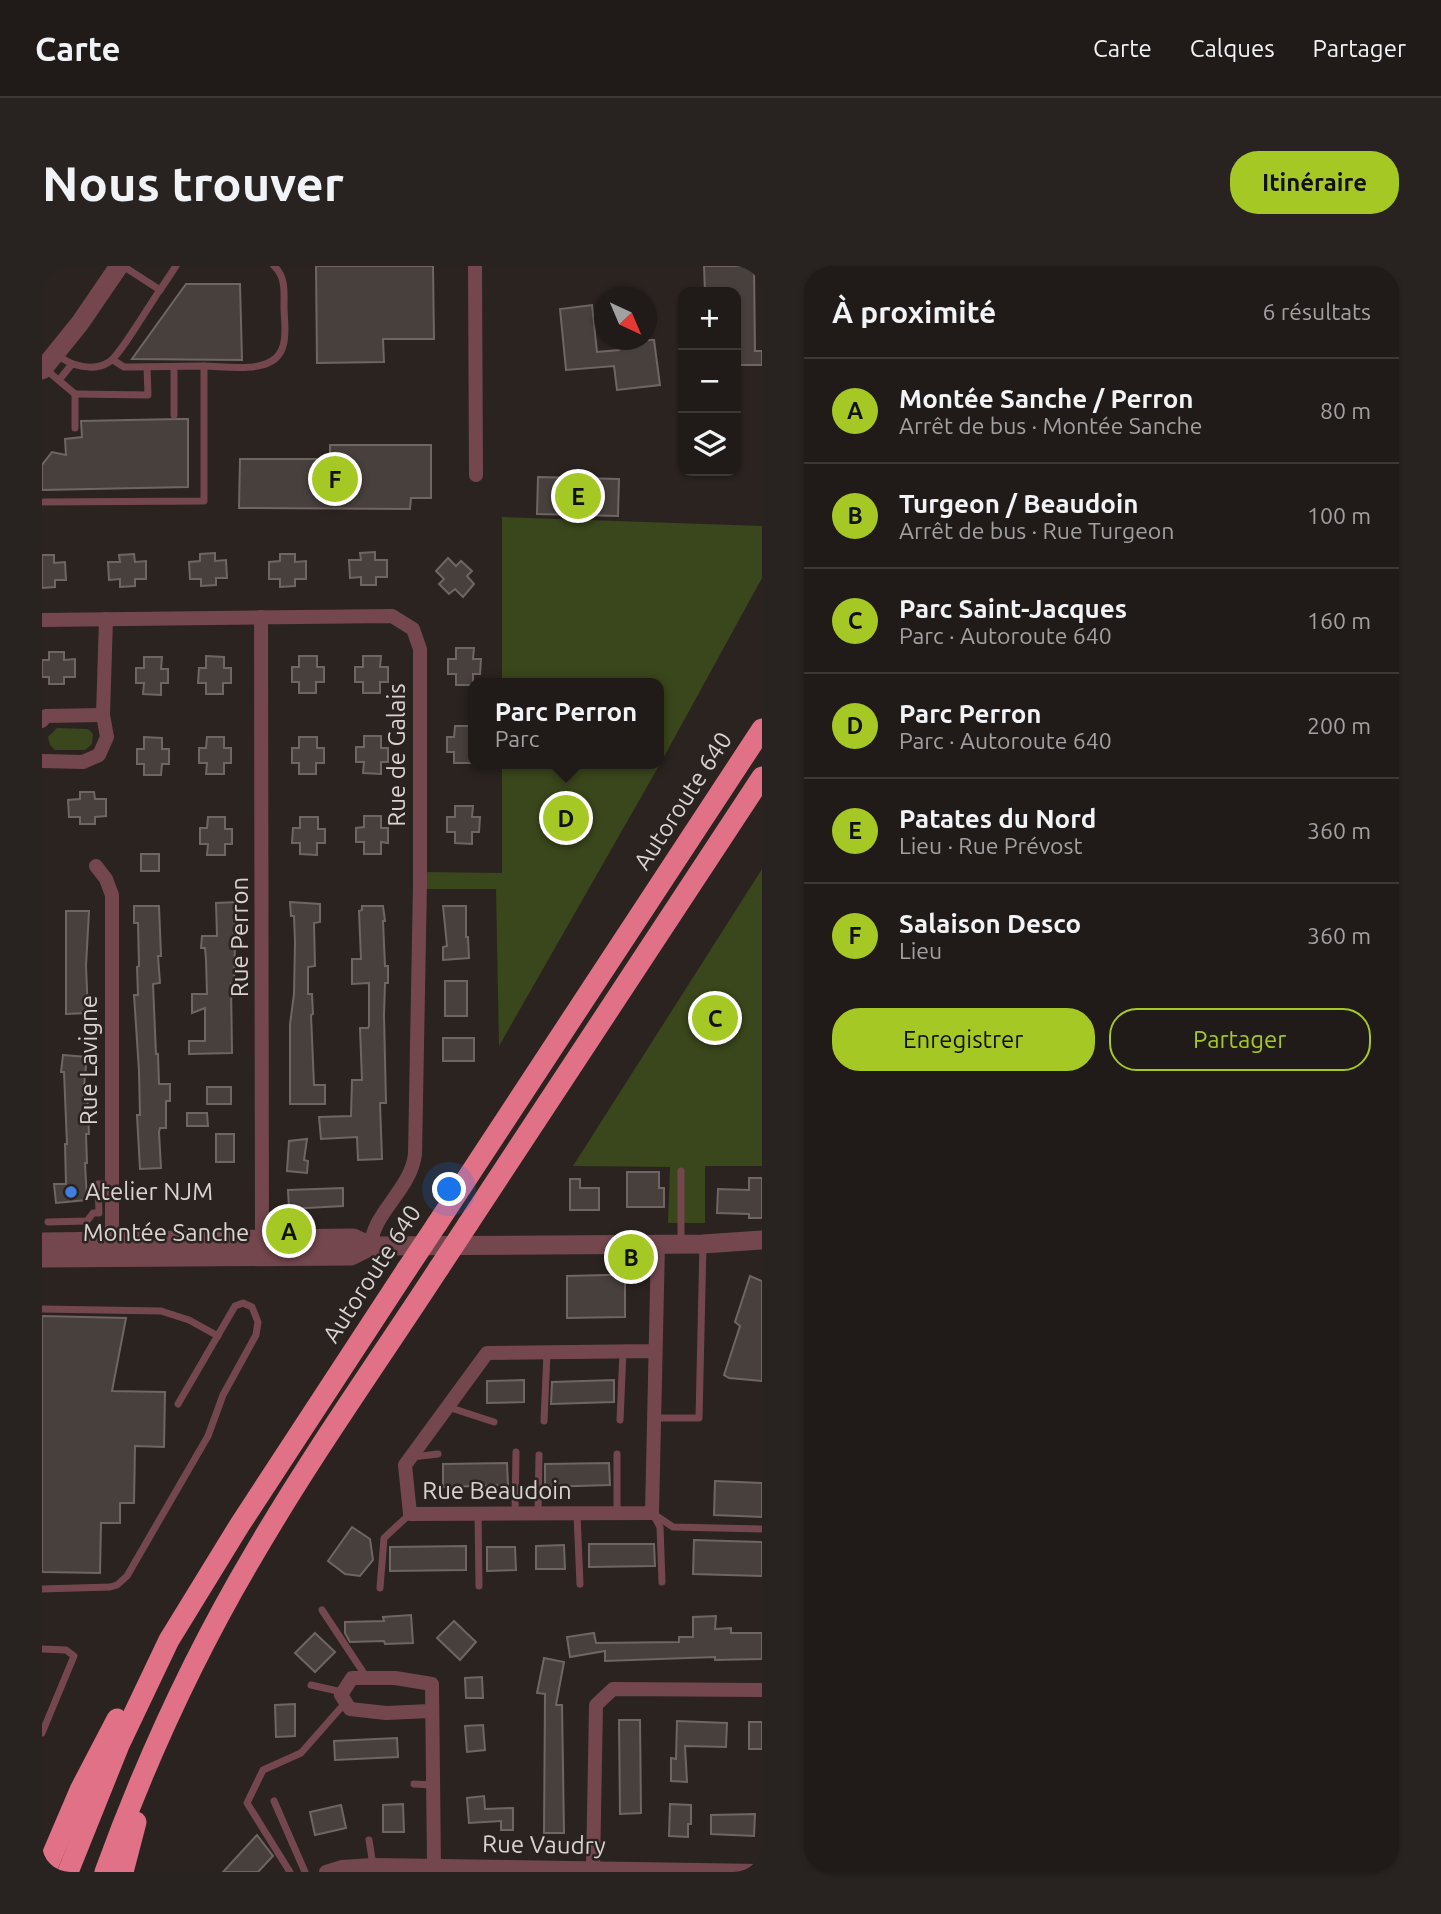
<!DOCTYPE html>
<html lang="fr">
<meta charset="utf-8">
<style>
:root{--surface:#201a18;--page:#282321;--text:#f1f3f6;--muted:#a2a1a2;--line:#3d3837;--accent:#a5c824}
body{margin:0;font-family:Ubuntu,sans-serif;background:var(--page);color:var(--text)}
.controls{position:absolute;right:21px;top:21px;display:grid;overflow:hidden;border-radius:14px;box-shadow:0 2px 5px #0004}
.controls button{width:63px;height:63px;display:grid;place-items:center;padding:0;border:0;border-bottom:2px solid var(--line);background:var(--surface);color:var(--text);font:35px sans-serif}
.compass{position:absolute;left:552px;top:21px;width:63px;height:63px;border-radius:50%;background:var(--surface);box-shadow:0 2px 5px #0004;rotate:136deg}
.you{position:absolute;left:408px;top:924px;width:24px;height:24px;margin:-18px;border:5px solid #fff;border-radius:50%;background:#1a73e8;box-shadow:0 0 0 10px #1a73e833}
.badge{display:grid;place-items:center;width:46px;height:46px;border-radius:50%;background:var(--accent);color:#111;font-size:23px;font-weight:700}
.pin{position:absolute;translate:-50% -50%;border:4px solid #fff;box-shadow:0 2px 7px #0006}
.popup{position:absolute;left:426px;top:412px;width:196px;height:91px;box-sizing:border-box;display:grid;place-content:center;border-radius:14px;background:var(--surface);filter:drop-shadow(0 2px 5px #0005);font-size:23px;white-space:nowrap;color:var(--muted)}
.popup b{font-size:26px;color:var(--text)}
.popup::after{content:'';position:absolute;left:50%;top:100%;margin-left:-14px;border:14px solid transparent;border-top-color:var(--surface)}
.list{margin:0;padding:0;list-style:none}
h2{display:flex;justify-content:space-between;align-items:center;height:91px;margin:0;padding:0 28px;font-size:30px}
h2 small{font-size:23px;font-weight:400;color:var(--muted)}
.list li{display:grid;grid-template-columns:46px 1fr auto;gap:21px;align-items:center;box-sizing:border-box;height:105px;padding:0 28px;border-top:2px solid var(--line)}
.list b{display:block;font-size:26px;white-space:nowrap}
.list p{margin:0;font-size:23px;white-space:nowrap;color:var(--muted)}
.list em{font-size:23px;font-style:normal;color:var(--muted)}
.actions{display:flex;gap:14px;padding:21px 28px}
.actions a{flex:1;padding:16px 0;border:2px solid var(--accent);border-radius:28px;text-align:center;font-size:24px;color:var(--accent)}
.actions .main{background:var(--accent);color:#111}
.icon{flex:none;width:38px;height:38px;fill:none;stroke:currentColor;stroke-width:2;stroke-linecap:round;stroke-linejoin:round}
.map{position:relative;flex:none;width:720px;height:1606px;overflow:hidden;border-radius:28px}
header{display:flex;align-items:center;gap:42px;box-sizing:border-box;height:98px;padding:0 35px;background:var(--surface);border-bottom:2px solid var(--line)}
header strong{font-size:33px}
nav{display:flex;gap:38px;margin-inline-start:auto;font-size:24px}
.intro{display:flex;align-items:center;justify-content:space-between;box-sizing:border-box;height:168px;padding:0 42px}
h1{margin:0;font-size:49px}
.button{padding:18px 32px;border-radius:28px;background:var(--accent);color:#111;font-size:24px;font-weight:700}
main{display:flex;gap:42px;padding:0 42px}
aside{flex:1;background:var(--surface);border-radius:28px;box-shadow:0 2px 5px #0004}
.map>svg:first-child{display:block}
.green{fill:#3a461b}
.building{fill:#48403d;stroke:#6f6663;stroke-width:2}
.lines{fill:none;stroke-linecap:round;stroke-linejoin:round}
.service{stroke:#74474e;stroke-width:7}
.minor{stroke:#74474e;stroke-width:14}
.tertiary{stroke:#74474e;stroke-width:19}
.motorway{stroke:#e07187;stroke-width:21}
.motorway-bridge{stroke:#e07187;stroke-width:21}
.shop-dot{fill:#3f7fe0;stroke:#2a2320;stroke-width:2.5}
.labels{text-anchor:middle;stroke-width:5;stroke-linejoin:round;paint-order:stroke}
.street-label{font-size:24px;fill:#d8d3d1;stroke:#2a2320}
.poi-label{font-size:24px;fill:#d8d3d1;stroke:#2a2320;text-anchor:start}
</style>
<header>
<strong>Carte</strong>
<nav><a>Carte</a><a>Calques</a><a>Partager</a></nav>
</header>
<div class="intro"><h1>Nous trouver</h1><a class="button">Itinéraire</a></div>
<main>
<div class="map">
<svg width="720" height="1606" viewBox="0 0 720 1606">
<rect width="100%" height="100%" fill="#2a2320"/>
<g class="green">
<path d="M460,251L720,260V312L618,498L457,780L454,623H380L383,606L460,607V498H617V417H460Z"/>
<path d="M15,462L46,463L51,468L50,478L43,484H13L8,479L6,471Z"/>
<path d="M720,603V900H663V957H626L628,901L531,900Z"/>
</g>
<g class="building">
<path d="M274,0H391L392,73H341L342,96L275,97Z"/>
<path d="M662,0H712L713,85H720V99H694V26H663Z"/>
<path d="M144,18H198L200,94L90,93Z"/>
<path d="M550,39L555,86L577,84V74H612L618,119L575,124L572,100L524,104L518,43Z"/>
<path d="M136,153H146V221L0,224V199L10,186L24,189L23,173L40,171L39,155Z"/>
<path d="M288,179H389V232H369L368,243L197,242L198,193H288Z"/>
<path d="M496,211L577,213L576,250L495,248Z"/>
<path d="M333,286V294H345V311H334V319H319V311L308,312L307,294H319L318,287Z"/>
<path d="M173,287V295L184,294L185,312H174V319L159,320V313H148L147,296L158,295V288Z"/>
<path d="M92,288L93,296L104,295V313H93V320L78,321V313L67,314L66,296H78L77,289Z"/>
<path d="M238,288H253V296L264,295V313H253V320L238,321V313H227V296L238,295Z"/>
<path d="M0,289H12V297L23,296L24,314H13V321L0,322Z"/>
<path d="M406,292L414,300L419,295L430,305L425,310L432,318L421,331L413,323L407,328L397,318L402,313L394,305Z"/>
<path d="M414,382H432L431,393H439L438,408H431V419H414V408H406V393H414Z"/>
<path d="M7,386H22V394L33,393V411H22V418H7V411H0V394H7Z"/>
<path d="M164,390L182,391V402H189V417H181V428H164V417H156L157,402H164Z"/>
<path d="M257,390H275V401H282V416H274V427H257V416H250V401H257Z"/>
<path d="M321,390H339L338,401H346V416H338V427H321V416H313V401H321Z"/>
<path d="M102,391H120L119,403H126V417H119V429L101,428L102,417H94V402H102Z"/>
<path d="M413,460H430L429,497H412V486H405V471H412Z"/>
<path d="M322,470H339V482H346V496H339V508L321,507L322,496H314V481H322Z"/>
<path d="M102,471L120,472V483H127V498H120L119,509H102V498H95V483H102Z"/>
<path d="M165,471H182V482H189V497H182V508H164L165,497H157V482H164Z"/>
<path d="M257,471H275V482H282V497H274V508H257V497H250V482H257Z"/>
<path d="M38,526H52L53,533H64V550L53,551V558H38V551H27L26,534L38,533Z"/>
<path d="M413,540H431L430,551H438L437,566H430V578L413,577V566H405V551H413Z"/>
<path d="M322,550H339V562H346V577L339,576V588H322V576H314V562L322,561Z"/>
<path d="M166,551H183V563H190V578H183V589H165L166,578H158V562H165Z"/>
<path d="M258,551H276V563H283V577H275V589L258,588V577H250L251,562H258Z"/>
<rect x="99" y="588" width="18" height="17"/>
<path d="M194,636L192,718H189L190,787L147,788V775H163V742L150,747V728H165L164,694L163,682H159L160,670H175L174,637Z"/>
<path d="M248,636L278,638V656L272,657L273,700L266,701V728H270L271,748L269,749L272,819H283V838H248V758L252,728L253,676L252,650H249Z"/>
<path d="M92,640H117L119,690H116L118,717L111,718L114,788H116L117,818H128V835H124V862H118L117,866L119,902L98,903L95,849H98L97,805L92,729H96L95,701L97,700L96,657H92Z"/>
<path d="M320,640H341L343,655H341L343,700H346V717H343L342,749L344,837H338L340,893L316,894L315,871L279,873L277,851L309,850L310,814H320L318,762H326L327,760V717L310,718V693H319L317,645L320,644Z"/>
<path d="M401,640H424V671H426L427,692L401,694V681L405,680Z"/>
<path d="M24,645H47L44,700L46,747L24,748Z"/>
<rect x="403" y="715" width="22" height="35"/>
<rect x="401" y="772" width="31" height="23"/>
<path d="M21,789L45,791L42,820H45L47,868H44L45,897H43L45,934L14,937L12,918H24L23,878H25L22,806H19Z"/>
<rect x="165" y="821" width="24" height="17"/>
<path d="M145,847H165L166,860H145Z"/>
<rect x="174" y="868" width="18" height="28"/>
<path d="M265,873L262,894L266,895L265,907L245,905L247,875Z"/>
<path d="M585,906H617V922H622V941H585Z"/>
<path d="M707,912H720V952H707V948L675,947L676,923L707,924Z"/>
<path d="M528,913H538V922H557V944H528Z"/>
<path d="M301,922V940L247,943L246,924Z"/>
<path d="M565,1009H583V1051L525,1052V1010Z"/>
<path d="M708,1010L720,1015V1115L687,1112L682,1109L698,1060L693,1056Z"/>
<path d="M0,1050L84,1052L70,1125L123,1126L122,1181L93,1180L92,1237H78V1257H59L58,1307L0,1306Z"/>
<path d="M482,1114V1136L445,1137V1115Z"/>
<path d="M572,1114V1136L509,1138L510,1116Z"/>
<path d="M465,1197L466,1219L401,1221V1198Z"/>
<path d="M567,1197L568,1219L503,1221V1198Z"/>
<path d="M673,1215L720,1217V1251L672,1249Z"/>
<path d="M310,1261L328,1273L331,1294L318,1310L303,1308L286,1295Z"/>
<path d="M652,1274L720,1276V1310L651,1308Z"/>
<path d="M547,1278H612L613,1300L547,1301Z"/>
<path d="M522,1279L523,1303H494V1280Z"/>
<path d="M424,1280V1304L348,1305V1281Z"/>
<path d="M445,1281H473L474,1304L445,1305Z"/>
<path d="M369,1349L371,1377L343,1378L342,1375L308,1376L303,1367V1356L342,1355L341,1351Z"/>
<path d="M674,1350L673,1363L689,1362V1367H720V1393L673,1394V1391L563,1395V1385L528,1391L525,1371L552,1367L554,1377L637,1376V1371H651V1351Z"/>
<path d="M412,1355L434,1376L418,1394L395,1372Z"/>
<path d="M273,1367L293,1386L273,1406L253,1387Z"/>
<path d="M502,1392L522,1396L514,1439H520L522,1567H502L503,1428L495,1427Z"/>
<path d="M440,1411L441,1432H424L423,1412Z"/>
<path d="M253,1438V1470L234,1471L233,1439Z"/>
<path d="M577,1454H598L599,1547L578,1548Z"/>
<path d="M635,1455L685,1457L684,1481L643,1480L645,1516L629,1515V1492L634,1493Z"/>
<rect x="707" y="1456" width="13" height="27"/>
<path d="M441,1459L443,1484L425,1486L423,1460Z"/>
<path d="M355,1472L356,1491L293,1494L292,1475Z"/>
<path d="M442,1530L443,1543L471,1542V1564H459V1555L427,1557L425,1532Z"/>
<path d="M361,1538L362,1566H341V1539Z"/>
<path d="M628,1538L649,1539V1558H646V1571L627,1570Z"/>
<path d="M299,1539L304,1562L273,1569L268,1546Z"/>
<path d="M713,1548L712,1570L669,1568V1549Z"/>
<path d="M215,1569L231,1590L216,1606H181Z"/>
</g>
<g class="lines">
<g class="service">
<path d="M118,24L134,0"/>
<path d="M16,89C28,100 52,106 67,96C77,91 109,36 118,24L81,0"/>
<path d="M162,100C185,100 233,110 241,80C245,68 242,53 242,41C242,26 244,11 232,0"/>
<path d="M132,101V149"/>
<path d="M2,102L33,128V162"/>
<path d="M17,114L30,98"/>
<path d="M33,128L106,129L105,101"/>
<path d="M0,236L162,235V100L90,101H82L71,94"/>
<path d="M6,956L45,955L51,947H57L56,918H69"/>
<path d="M639,977V905"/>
<path d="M0,1043L119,1045L147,1054L176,1070"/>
<path d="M406,1141L452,1156"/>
<path d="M612,1152H657L661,978"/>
<path d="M578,1154L581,1085"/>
<path d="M502,1155L505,1087"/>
<path d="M575,1188V1247"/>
<path d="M370,1191L396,1188"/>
<path d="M473,1247L474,1186"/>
<path d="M496,1247L497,1189"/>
<path d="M610,1247L631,1261L720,1263"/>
<path d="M436,1248L437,1320"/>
<path d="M535,1248L538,1318"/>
<path d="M611,1248L618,1261L620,1316"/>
<path d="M338,1322L342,1272L368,1248"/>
<path d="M0,1323L68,1321L75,1319L85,1310L166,1170L181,1129L214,1069L216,1056L210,1041L201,1037L193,1040L136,1138"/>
<path d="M280,1344L325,1412"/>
<path d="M0,1383L24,1384L32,1390L0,1467"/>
<path d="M269,1419L300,1426"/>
<path d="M372,1518L390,1519"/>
<path d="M232,1535L263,1606"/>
<path d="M327,1574L331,1599"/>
<path d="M248,1606L205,1537L221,1504L259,1487L303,1437"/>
</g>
<g class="minor">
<path d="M433,0L434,209"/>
<path d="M219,351L220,980"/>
<path d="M0,354L350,350L371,363L378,383V617L373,888C369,924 330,947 329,980"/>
<path d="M0,455L4,450L61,449"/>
<path d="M0,495L41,496L57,489L65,471L61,449L64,353"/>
<path d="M54,600L64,613L70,629V983"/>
<path d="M613,1085L445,1087L363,1199L368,1248L610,1247L616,978"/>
<path d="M388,1445L344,1447L308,1443L299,1429L310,1412H353L390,1418L392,1600"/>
<path d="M551,1603L554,1439L571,1423L720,1424"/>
<path d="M284,1606L300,1601L331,1599L720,1605"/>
</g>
<g class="tertiary">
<path d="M0,104L38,57L77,0"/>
<path d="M0,976L311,972L329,980L661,978L720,974"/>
<path d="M0,992L309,990L329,980"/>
</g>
<g class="motorway">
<path d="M395,958L720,463"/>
<path d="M426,958L720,511"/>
<path d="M3,1606L38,1524L75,1453"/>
<path d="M26,1606L77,1479L127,1374L197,1260L365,1003"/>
<path d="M63,1606C103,1496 152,1389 212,1288C269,1190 335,1097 397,1002"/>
<path d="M81,1606L94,1556"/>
</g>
<g class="motorway-bridge">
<path d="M397,1002L426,958"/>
<path d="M365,1003L395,958"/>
</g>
</g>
<circle class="shop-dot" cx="29" cy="926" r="7"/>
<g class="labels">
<g class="street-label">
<text transform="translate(355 489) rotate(-90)" y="8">Rue de Galais</text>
<text transform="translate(641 535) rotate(-57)" y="8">Autoroute 640</text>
<text transform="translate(198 671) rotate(-90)" y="8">Rue Perron</text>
<text transform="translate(47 794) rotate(-90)" y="8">Rue Lavigne</text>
<text x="124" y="975">Montée Sanche</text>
<text transform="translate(330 1008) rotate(-57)" y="8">Autoroute 640</text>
<text x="455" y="1233">Rue Beaudoin</text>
<text transform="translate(502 1579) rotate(1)" y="8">Rue Vaudry</text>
</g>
<g class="poi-label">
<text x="43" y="934">Atelier NJM</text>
</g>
</g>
</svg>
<div class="controls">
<button>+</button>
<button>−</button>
<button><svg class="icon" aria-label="layers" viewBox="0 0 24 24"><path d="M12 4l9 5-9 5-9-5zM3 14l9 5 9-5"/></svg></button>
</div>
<svg class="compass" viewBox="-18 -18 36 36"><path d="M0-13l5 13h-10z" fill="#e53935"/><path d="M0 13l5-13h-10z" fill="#a2a1a2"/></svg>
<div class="you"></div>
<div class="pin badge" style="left:247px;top:965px">A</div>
<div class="pin badge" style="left:589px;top:991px">B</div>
<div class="pin badge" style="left:673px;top:752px">C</div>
<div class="pin badge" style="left:524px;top:552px">D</div>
<div class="popup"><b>Parc Perron</b>Parc</div>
<div class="pin badge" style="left:536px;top:230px">E</div>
<div class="pin badge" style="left:293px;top:213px">F</div>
</div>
<aside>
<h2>À proximité<small>6 résultats</small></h2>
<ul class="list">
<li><span class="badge">A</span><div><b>Montée Sanche / Perron</b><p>Arrêt de bus · Montée Sanche</p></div><em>80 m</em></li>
<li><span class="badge">B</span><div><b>Turgeon / Beaudoin</b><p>Arrêt de bus · Rue Turgeon</p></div><em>100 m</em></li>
<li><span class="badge">C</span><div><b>Parc Saint-Jacques</b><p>Parc · Autoroute 640</p></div><em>160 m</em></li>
<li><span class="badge">D</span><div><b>Parc Perron</b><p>Parc · Autoroute 640</p></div><em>200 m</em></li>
<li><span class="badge">E</span><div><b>Patates du Nord</b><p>Lieu · Rue Prévost</p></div><em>360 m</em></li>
<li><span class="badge">F</span><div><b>Salaison Desco</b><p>Lieu</p></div><em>360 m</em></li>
</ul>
<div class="actions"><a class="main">Enregistrer</a><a>Partager</a></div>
</aside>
</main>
